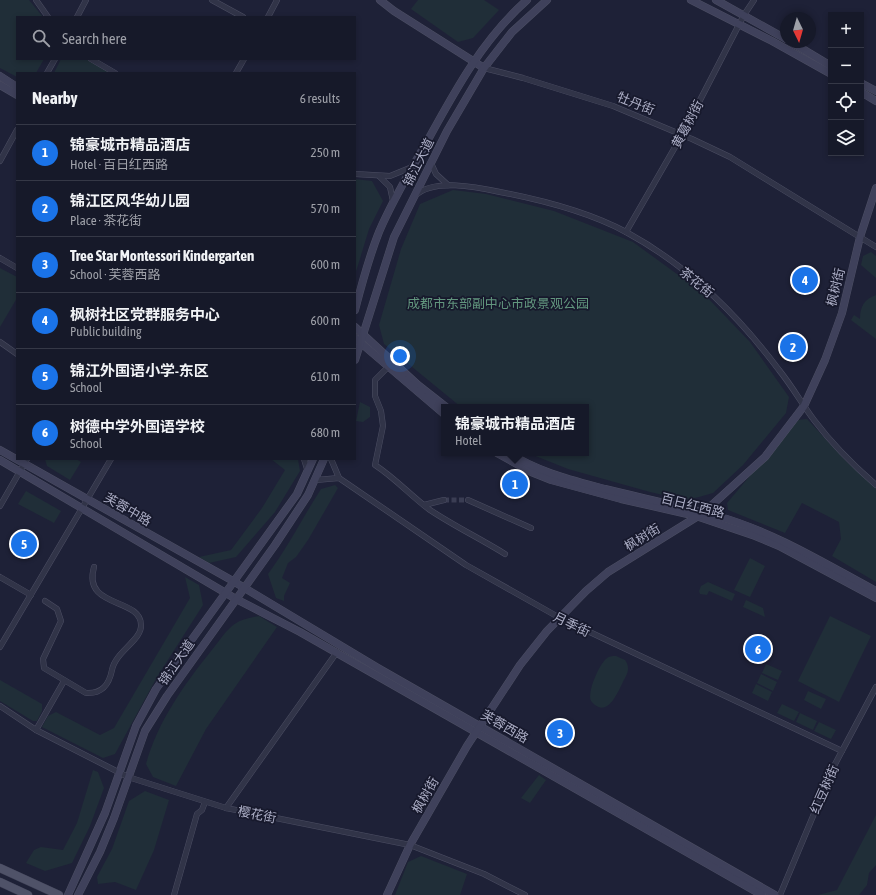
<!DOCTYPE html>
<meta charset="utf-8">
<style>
:root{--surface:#161929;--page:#232635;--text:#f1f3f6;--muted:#9ea0a8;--line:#353846;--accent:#1a73e8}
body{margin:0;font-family:"Asap Condensed","Noto Sans SC",sans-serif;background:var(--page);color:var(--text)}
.controls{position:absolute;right:12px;top:12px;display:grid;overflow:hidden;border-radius:0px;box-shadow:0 2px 6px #0003}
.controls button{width:36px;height:36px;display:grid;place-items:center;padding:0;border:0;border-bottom:1px solid var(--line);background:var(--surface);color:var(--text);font:20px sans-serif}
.compass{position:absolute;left:780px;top:12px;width:36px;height:36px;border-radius:50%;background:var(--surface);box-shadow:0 2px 6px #0003;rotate:175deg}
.you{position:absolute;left:400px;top:356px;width:14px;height:14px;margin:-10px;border:3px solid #fff;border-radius:50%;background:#1a73e8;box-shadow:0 0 0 6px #1a73e833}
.badge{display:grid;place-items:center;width:26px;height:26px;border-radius:50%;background:var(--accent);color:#fff;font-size:13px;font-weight:700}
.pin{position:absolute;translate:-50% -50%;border:2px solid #fff;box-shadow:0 1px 4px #0006}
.popup{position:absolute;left:441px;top:404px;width:148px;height:52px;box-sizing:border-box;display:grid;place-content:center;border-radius:0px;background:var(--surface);filter:drop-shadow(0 1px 3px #0005);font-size:13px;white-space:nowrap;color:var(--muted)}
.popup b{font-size:15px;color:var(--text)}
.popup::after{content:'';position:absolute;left:50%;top:100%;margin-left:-8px;border:8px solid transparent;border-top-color:var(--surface)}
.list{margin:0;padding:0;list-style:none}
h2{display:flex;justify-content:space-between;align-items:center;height:52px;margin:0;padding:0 16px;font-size:17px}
h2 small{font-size:13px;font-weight:400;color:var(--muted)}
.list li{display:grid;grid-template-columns:26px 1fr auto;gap:12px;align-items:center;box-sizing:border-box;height:56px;padding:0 16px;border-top:1px solid var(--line)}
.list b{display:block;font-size:15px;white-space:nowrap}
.list p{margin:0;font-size:13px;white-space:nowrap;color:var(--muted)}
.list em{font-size:13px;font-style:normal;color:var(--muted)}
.icon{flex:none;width:22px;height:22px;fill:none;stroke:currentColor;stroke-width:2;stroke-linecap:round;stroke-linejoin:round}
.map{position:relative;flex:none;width:876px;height:895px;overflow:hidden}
.search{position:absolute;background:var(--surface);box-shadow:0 2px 6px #0003;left:16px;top:16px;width:340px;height:44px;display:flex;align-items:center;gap:10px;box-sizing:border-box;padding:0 14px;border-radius:0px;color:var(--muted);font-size:15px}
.panel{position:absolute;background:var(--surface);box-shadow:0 2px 6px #0003;left:16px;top:72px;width:340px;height:388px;border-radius:0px}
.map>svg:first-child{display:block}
.green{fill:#202e38}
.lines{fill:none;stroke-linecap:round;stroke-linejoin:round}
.street-tunnel{stroke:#3a3d53;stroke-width:5;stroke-dasharray:5 2.5;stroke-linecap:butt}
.street-casing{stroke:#4c4e63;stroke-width:6}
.secondary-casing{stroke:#4c4e63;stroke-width:8}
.primary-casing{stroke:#3b3d51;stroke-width:9}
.street{stroke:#313448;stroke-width:5}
.secondary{stroke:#3f415b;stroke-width:7}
.primary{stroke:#4f5268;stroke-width:8}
.labels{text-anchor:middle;stroke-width:3.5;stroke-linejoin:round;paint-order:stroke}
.street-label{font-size:13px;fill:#abadc5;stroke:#17192c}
.park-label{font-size:13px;fill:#62967e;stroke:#17192c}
</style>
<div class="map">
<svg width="876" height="895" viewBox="0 0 876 895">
<rect width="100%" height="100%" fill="#1e2137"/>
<g class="green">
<path d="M0,0H29L43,17H17V59H44L36,73H17V77L0,68Z"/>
<path d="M418,0H484L499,10L473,38L458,42L411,9Z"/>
<path d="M61,59H86L111,73H54Z"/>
<path d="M355,179L372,181L383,201L369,229L355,275Z"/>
<path d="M453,190L486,194L554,211L633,242L703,293L750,342L789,397L786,413L743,465L713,493L699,497L685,500L650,492L568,469L528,453H586V407H461L384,344L379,325L401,249L420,204Z"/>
<path d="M871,252L876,256V278L861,265L863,256Z"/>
<path d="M0,268L17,277V298L0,327Z"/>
<path d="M876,295V339L851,320L854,315L860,319C860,307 864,299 876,295Z"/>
<path d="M360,402L370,407V417L363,422L356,421Z"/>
<path d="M807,419L847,462L876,488V582L832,556L841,539L839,522L802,503L785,533L728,510L727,503L797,420Z"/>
<path d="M45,459H76L81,462L70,480L47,466Z"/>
<path d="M271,459H298L300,471L275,512L236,557L209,563L199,557L231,550L262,508L285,470Z"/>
<path d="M335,485L338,488L308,540L296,557L288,563L282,578L290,583L284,596V601L276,598L268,574C288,547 303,517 321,489Z"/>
<path d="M26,491L61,511L54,523L18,504Z"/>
<path d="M750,558L765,566L750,597L734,590Z"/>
<path d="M185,577L199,585L203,605L157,677L115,754L103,758L42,727L48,716L56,712L100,735L114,728L190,598Z"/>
<path d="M708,582L735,594L732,601L709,591L707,595L700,594L699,591L701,586Z"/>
<path d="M746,600L763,608L765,617L743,607Z"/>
<path d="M259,616L277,627L206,729L176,786L153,777L146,764C158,721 184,685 211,651C218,643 223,634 231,627C238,620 249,618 259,616Z"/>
<path d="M830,616L871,636L839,702L798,681Z"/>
<path d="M616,656L625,660C627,663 628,665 628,669C628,674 624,679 622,684C616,696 606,719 591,701C587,692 599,665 606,659C609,656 612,656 616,656Z"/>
<path d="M766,664L782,671L778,680L762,673Z"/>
<path d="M761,674L777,682L773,691L757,683Z"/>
<path d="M0,680L42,704V711L37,721H33L0,701Z"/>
<path d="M756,684L772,692L768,701L752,693Z"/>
<path d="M808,691L826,699L821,709L804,700Z"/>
<path d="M782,704L799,712L794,721L777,713Z"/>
<path d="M800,713L817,721L813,730L796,722Z"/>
<path d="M819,722L836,730L831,739L814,731Z"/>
<path d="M93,770L98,772L104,788L90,826L72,863L45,871L26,863L34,850L41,847L63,850L77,823Z"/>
<path d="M539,775L546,780L530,803L521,798Z"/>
<path d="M145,791L169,800L154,850L136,890L115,882L98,884L97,877L112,849L129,801Z"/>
<path d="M876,815V865L869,873L867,885L859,895H818L837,890Z"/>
<path d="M421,856L467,874L460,895H395L408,862Z"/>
</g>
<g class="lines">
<path class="street-tunnel" d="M444,500H468"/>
<defs>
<g id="street">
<path d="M36,0L48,17"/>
<path d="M212,0L243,17"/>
<path d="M77,17L86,0"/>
<path d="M268,17L277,0"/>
<path d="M91,59L115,73"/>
<path d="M484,68L523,78L613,106L692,139L730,157L876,247"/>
<path d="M47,73L55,59"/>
<path d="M236,73L244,59"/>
<path d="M0,161L17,130"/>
<path d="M431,163L436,174L448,185"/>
<path d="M355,174L390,176L412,167"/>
<path d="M380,177L390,187L393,201"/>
<path d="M415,196C433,178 477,187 500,192C542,200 587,211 626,232C687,265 738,315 779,370C792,386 802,404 814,420C832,444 853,465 876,485"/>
<path d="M626,232L682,135L744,15L754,0"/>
<path d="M0,258L17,268"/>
<path d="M0,342L17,354"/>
<path d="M388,367L375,380V396L381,411L383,426L375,465C395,478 411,496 430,510C454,526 481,539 505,554"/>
<path d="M304,459L308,472"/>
<path d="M331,459L339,478"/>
<path d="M316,480L339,478L466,565L560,618L842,751"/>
<path d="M468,500L531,528"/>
<path d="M424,505L444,500"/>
<path d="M0,506L27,459"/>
<path d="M0,577L31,595"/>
<path d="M45,601L57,609L61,621L43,659L44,668L86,693C102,694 109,685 112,670C115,652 142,640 141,625C141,597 82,609 94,567"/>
<path d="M0,647L111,459"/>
<path d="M0,706L36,730L128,777L226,808L410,845L484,874L525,895"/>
<path d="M36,730L64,681"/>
<path d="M226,808L337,652"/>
<path d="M174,895L197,814L202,810L205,802"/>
<path d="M780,895L834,766L876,687"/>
</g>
<g id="secondary">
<path d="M380,0L394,11L484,68"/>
<path d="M691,0L772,41L831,74"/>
<path d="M716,0L786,39"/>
<path d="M791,42L831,66"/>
<path d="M0,76L17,87"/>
<path d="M861,83L876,91"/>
<path d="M0,85L17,95"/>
<path d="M861,92L876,101"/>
<path d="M355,310C362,283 369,257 379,232C393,199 412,168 429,138C457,87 484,38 527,0"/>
<path d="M355,327L418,385L446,407"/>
<path d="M355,338L444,414"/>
<path d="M355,360L394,237L447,131L484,68L512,32L547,0"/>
<path d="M0,450L233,581L378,668L775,895"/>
<path d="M497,453L531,472L551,480L621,499L696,516L755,536L779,546L876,598"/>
<path d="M509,453C538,472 572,480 605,489C642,498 680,506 717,516C774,532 824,563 876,591"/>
<path d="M0,460L236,599L300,632L762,895"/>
<path d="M68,895L105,813L136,726L156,689L297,494L313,459"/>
<path d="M78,895L100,852L114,818L145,731L167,696L275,545L308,495L324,459"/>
<path d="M387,895L410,845L467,746L520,665L547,631L586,591L608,572L703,513L765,457L804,406L825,360L842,313L860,237L876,188"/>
</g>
<g id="primary">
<path d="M0,868L59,895"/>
<path d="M0,882L28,895"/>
</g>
</defs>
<use href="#street" class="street-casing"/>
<use href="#secondary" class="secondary-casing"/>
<use href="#primary" class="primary-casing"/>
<use href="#street" class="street"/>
<use href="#secondary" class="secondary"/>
<use href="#primary" class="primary"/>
</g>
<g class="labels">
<g class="street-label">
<text transform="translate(636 103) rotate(22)" y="5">牡丹街</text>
<text transform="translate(687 124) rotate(-62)" y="5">黄葛树街</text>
<text transform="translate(418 162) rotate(-63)" y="5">锦江大道</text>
<text transform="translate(697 282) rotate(39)" y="5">茶花街</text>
<text transform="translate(835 287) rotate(-76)" y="5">枫树街</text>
<text transform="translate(693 505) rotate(14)" y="5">百日红西路</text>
<text transform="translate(128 509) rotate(30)" y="5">芙蓉中路</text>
<text transform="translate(642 537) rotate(-32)" y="5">枫树街</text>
<text transform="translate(572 624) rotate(26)" y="5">月季街</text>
<text transform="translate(176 662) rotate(-55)" y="5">锦江大道</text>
<text transform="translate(505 726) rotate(30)" y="5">芙蓉西路</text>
<text transform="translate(824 789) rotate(-66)" y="5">红豆树街</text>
<text transform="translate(425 795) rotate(-60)" y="5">枫树街</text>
<text transform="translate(257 814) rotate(11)" y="5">樱花街</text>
</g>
<g class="park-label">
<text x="498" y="308">成都市东部副中心市政景观公园</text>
</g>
</g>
</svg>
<div class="controls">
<button>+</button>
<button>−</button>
<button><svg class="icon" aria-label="locate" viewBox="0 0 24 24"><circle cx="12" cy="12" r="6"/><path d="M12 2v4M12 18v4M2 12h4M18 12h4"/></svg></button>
<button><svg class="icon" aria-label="layers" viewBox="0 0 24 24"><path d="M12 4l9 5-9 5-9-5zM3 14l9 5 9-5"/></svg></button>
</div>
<svg class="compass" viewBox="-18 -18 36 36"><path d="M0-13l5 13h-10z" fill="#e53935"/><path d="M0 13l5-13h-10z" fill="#9ea0a8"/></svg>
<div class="you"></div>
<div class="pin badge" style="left:515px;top:484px">1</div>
<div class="popup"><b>锦豪城市精品酒店</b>Hotel</div>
<div class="pin badge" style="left:793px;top:347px">2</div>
<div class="pin badge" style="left:560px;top:733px">3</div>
<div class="pin badge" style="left:805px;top:280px">4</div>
<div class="pin badge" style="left:24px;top:544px">5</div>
<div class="pin badge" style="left:758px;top:649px">6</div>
<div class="search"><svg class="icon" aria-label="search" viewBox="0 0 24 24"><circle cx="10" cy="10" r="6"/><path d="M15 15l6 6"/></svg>Search here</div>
<section class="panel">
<h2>Nearby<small>6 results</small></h2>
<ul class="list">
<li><span class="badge">1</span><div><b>锦豪城市精品酒店</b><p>Hotel · 百日红西路</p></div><em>250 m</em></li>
<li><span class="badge">2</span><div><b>锦江区风华幼儿园</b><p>Place · 茶花街</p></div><em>570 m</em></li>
<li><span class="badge">3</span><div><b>Tree Star Montessori Kindergarten</b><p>School · 芙蓉西路</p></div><em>600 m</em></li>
<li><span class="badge">4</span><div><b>枫树社区党群服务中心</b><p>Public building</p></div><em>600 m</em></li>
<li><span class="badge">5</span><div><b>锦江外国语小学-东区</b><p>School</p></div><em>610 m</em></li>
<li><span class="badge">6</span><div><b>树德中学外国语学校</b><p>School</p></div><em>680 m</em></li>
</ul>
</section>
</div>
